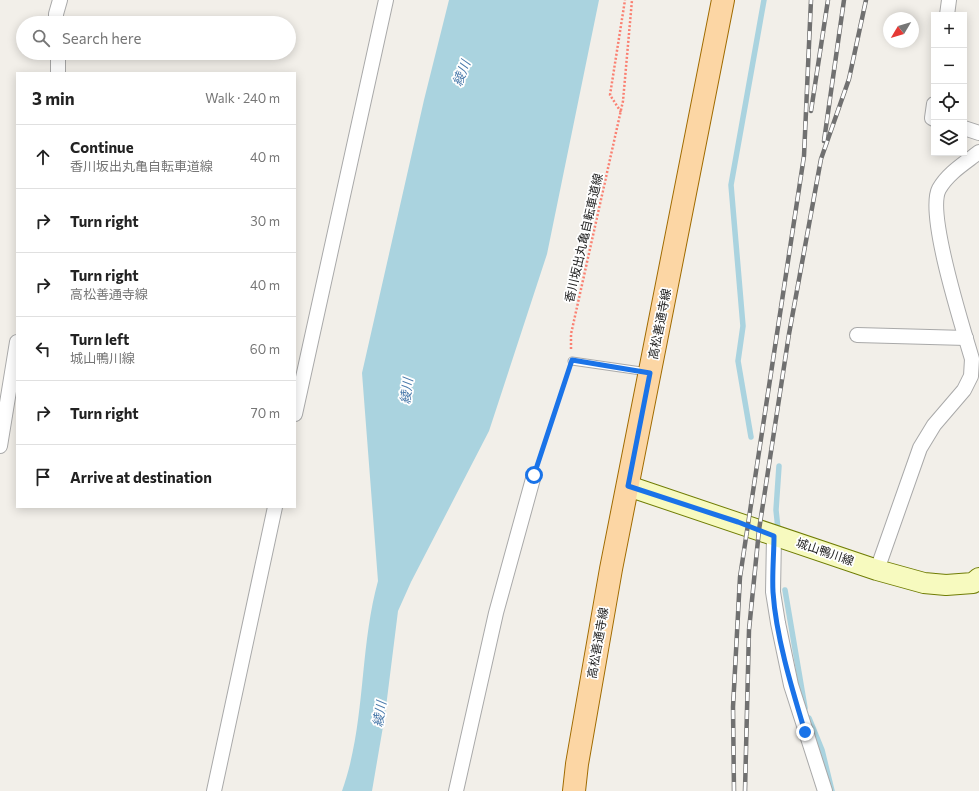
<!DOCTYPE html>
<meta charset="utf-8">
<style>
:root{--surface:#fff;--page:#f6f6f6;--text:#222;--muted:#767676;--line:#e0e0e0}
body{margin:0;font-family:Commissioner,"Noto Sans JP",sans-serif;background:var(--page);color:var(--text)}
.controls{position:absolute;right:12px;top:12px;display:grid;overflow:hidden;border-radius:0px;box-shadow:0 2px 10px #0003}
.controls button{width:36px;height:36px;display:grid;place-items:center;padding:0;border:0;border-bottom:1px solid var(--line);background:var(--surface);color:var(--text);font:20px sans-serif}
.compass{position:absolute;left:883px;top:12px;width:36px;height:36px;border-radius:50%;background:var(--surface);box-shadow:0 2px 10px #0003;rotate:232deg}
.stop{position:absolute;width:12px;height:12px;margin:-9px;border:3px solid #1a73e8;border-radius:50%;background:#fff}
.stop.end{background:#1a73e8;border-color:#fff;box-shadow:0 1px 4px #0008}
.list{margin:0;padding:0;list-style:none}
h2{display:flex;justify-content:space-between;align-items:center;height:52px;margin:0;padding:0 16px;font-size:17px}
h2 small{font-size:13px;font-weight:400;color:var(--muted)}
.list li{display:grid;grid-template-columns:26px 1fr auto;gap:12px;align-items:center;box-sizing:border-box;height:64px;padding:0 16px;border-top:1px solid var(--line)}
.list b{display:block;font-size:15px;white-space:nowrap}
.list p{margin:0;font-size:13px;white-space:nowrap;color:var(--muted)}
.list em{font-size:13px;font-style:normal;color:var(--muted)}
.icon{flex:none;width:22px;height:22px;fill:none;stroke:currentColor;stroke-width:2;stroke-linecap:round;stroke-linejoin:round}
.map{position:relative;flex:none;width:979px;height:791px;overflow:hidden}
.search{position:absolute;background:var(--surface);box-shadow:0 2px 10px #0003;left:16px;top:16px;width:280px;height:44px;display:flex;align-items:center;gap:10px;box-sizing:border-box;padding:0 14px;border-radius:22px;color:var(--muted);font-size:15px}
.panel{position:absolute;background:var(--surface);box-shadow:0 2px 10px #0003;left:16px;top:72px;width:280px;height:436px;border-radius:0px}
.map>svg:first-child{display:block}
.water{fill:#aad3df}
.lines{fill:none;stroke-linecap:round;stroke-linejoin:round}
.stream{stroke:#aad3df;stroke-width:5.5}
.lane-casing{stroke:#a9a9a9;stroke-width:9}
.street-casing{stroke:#a9a9a9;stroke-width:16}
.secondary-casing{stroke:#707d05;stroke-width:22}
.primary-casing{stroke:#a06b00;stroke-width:24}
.path{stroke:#fa8072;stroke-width:2.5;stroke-dasharray:2 2;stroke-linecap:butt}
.lane{stroke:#fff;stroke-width:7}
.street{stroke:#fff;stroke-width:14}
.secondary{stroke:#f7fabf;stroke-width:20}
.primary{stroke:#fcd6a4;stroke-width:22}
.rail-casing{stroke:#707070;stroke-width:4.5}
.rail{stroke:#fff;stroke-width:3;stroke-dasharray:9;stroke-linecap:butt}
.route{stroke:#1a73e8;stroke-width:5}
.labels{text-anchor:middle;stroke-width:3.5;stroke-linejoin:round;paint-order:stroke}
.street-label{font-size:12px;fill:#222;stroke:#fff}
.water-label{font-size:13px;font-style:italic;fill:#4a7aab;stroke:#fff}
</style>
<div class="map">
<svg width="979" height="791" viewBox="0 0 979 791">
<rect width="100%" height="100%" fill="#f2efe9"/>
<path class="water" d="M449,0H599L547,254L489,431L411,582L398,611L385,715L372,791H342C366,724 359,650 378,581L362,373L424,100Z"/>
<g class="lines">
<g class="stream">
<path d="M751,437L738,361L743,326L731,185L764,0"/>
<path d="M778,529L776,510L779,466"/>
<path d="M785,590L805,708"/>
<path d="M809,718L822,750L832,791"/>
</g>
<defs>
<path id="lane" d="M572,361L648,372"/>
<g id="street">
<path d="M947,15L949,0"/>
<path d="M56,23V14L60,0"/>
<path d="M58,53V73"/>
<path d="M934,104L932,118L934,119"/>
<path d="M964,128L979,133"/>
<path d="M857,335L966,338"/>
<path d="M295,414L386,0"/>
<path d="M0,446L17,342"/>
<path d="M774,536L773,592L778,623L791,685L825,791"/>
<path d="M877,570L920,448L934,425L964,390L971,376L972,359C963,328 926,214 939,189C948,173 965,163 979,152"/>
<path d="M214,791L275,507"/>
<path d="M456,791L496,613L534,475"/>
</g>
<path id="secondary" d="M628,486L877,570L924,583L946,585L973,583L979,578"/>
<path id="primary" d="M574,791L577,764L611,569L723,0"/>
</defs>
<use href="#lane" class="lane-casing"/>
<use href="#street" class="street-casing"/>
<use href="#secondary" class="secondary-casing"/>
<use href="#primary" class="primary-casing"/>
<g class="path">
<path d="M621,112L610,95L625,0"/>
<path d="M571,349V334L623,101L632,0"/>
<path d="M539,460L568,372"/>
</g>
<use href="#lane" class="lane"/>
<use href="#street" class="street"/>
<use href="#secondary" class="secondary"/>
<use href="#primary" class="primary"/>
<defs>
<g id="rail">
<path d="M811,111L828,0"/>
<path d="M824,141L844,0"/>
<path d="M734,791L733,707L740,577L804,156L811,0"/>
<path d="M745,791L749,630L759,530L789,334L821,159L849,79L866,0"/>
</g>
</defs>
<use href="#rail" class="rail-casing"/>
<use href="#rail" class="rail"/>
</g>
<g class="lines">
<path class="route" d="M534,475L572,360L650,373L628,486L738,522L774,536C774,554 772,573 773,592C776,637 792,689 805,732"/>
</g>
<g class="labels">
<g class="street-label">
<text transform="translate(584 238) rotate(-77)" y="4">香川坂出丸亀自転車道線</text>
<text transform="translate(660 324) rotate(-79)" y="4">高松善通寺線</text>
<text transform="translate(825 552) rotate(19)" y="4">城山鴨川線</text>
<text transform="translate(598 643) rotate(-80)" y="4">高松善通寺線</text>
</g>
<g class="water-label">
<text transform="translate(461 73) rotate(-69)" y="5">綾川</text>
<text transform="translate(406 391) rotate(-83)" y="5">綾川</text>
<text transform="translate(379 714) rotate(-81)" y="5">綾川</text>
</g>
</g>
</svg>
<div class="controls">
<button>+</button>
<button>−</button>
<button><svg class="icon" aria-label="locate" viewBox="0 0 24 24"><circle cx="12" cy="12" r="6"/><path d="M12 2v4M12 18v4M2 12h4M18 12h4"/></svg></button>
<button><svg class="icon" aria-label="layers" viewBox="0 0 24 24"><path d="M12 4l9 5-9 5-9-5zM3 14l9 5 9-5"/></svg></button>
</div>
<svg class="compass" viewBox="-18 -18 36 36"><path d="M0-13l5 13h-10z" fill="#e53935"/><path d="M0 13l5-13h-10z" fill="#767676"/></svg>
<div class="stop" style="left:534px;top:475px"></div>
<div class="stop end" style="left:805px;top:732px"></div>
<div class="search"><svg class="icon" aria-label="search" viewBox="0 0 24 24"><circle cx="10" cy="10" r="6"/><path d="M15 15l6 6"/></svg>Search here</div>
<section class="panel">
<h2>3 min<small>Walk · 240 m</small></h2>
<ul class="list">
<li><svg class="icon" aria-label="ahead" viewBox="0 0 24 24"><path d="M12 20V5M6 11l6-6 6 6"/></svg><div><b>Continue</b><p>香川坂出丸亀自転車道線</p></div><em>40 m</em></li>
<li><svg class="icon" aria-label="right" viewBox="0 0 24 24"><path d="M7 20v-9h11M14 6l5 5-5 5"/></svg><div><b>Turn right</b></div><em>30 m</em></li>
<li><svg class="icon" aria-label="right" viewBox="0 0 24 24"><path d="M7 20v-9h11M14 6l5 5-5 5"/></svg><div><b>Turn right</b><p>高松善通寺線</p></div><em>40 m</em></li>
<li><svg class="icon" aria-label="left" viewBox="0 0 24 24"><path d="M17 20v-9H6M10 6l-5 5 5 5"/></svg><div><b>Turn left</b><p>城山鴨川線</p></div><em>60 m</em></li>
<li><svg class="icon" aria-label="right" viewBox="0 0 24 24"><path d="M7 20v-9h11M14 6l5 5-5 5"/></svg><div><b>Turn right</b></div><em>70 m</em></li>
<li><svg class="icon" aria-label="arrive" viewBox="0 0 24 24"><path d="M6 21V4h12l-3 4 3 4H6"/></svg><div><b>Arrive at destination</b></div></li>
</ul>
</section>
</div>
